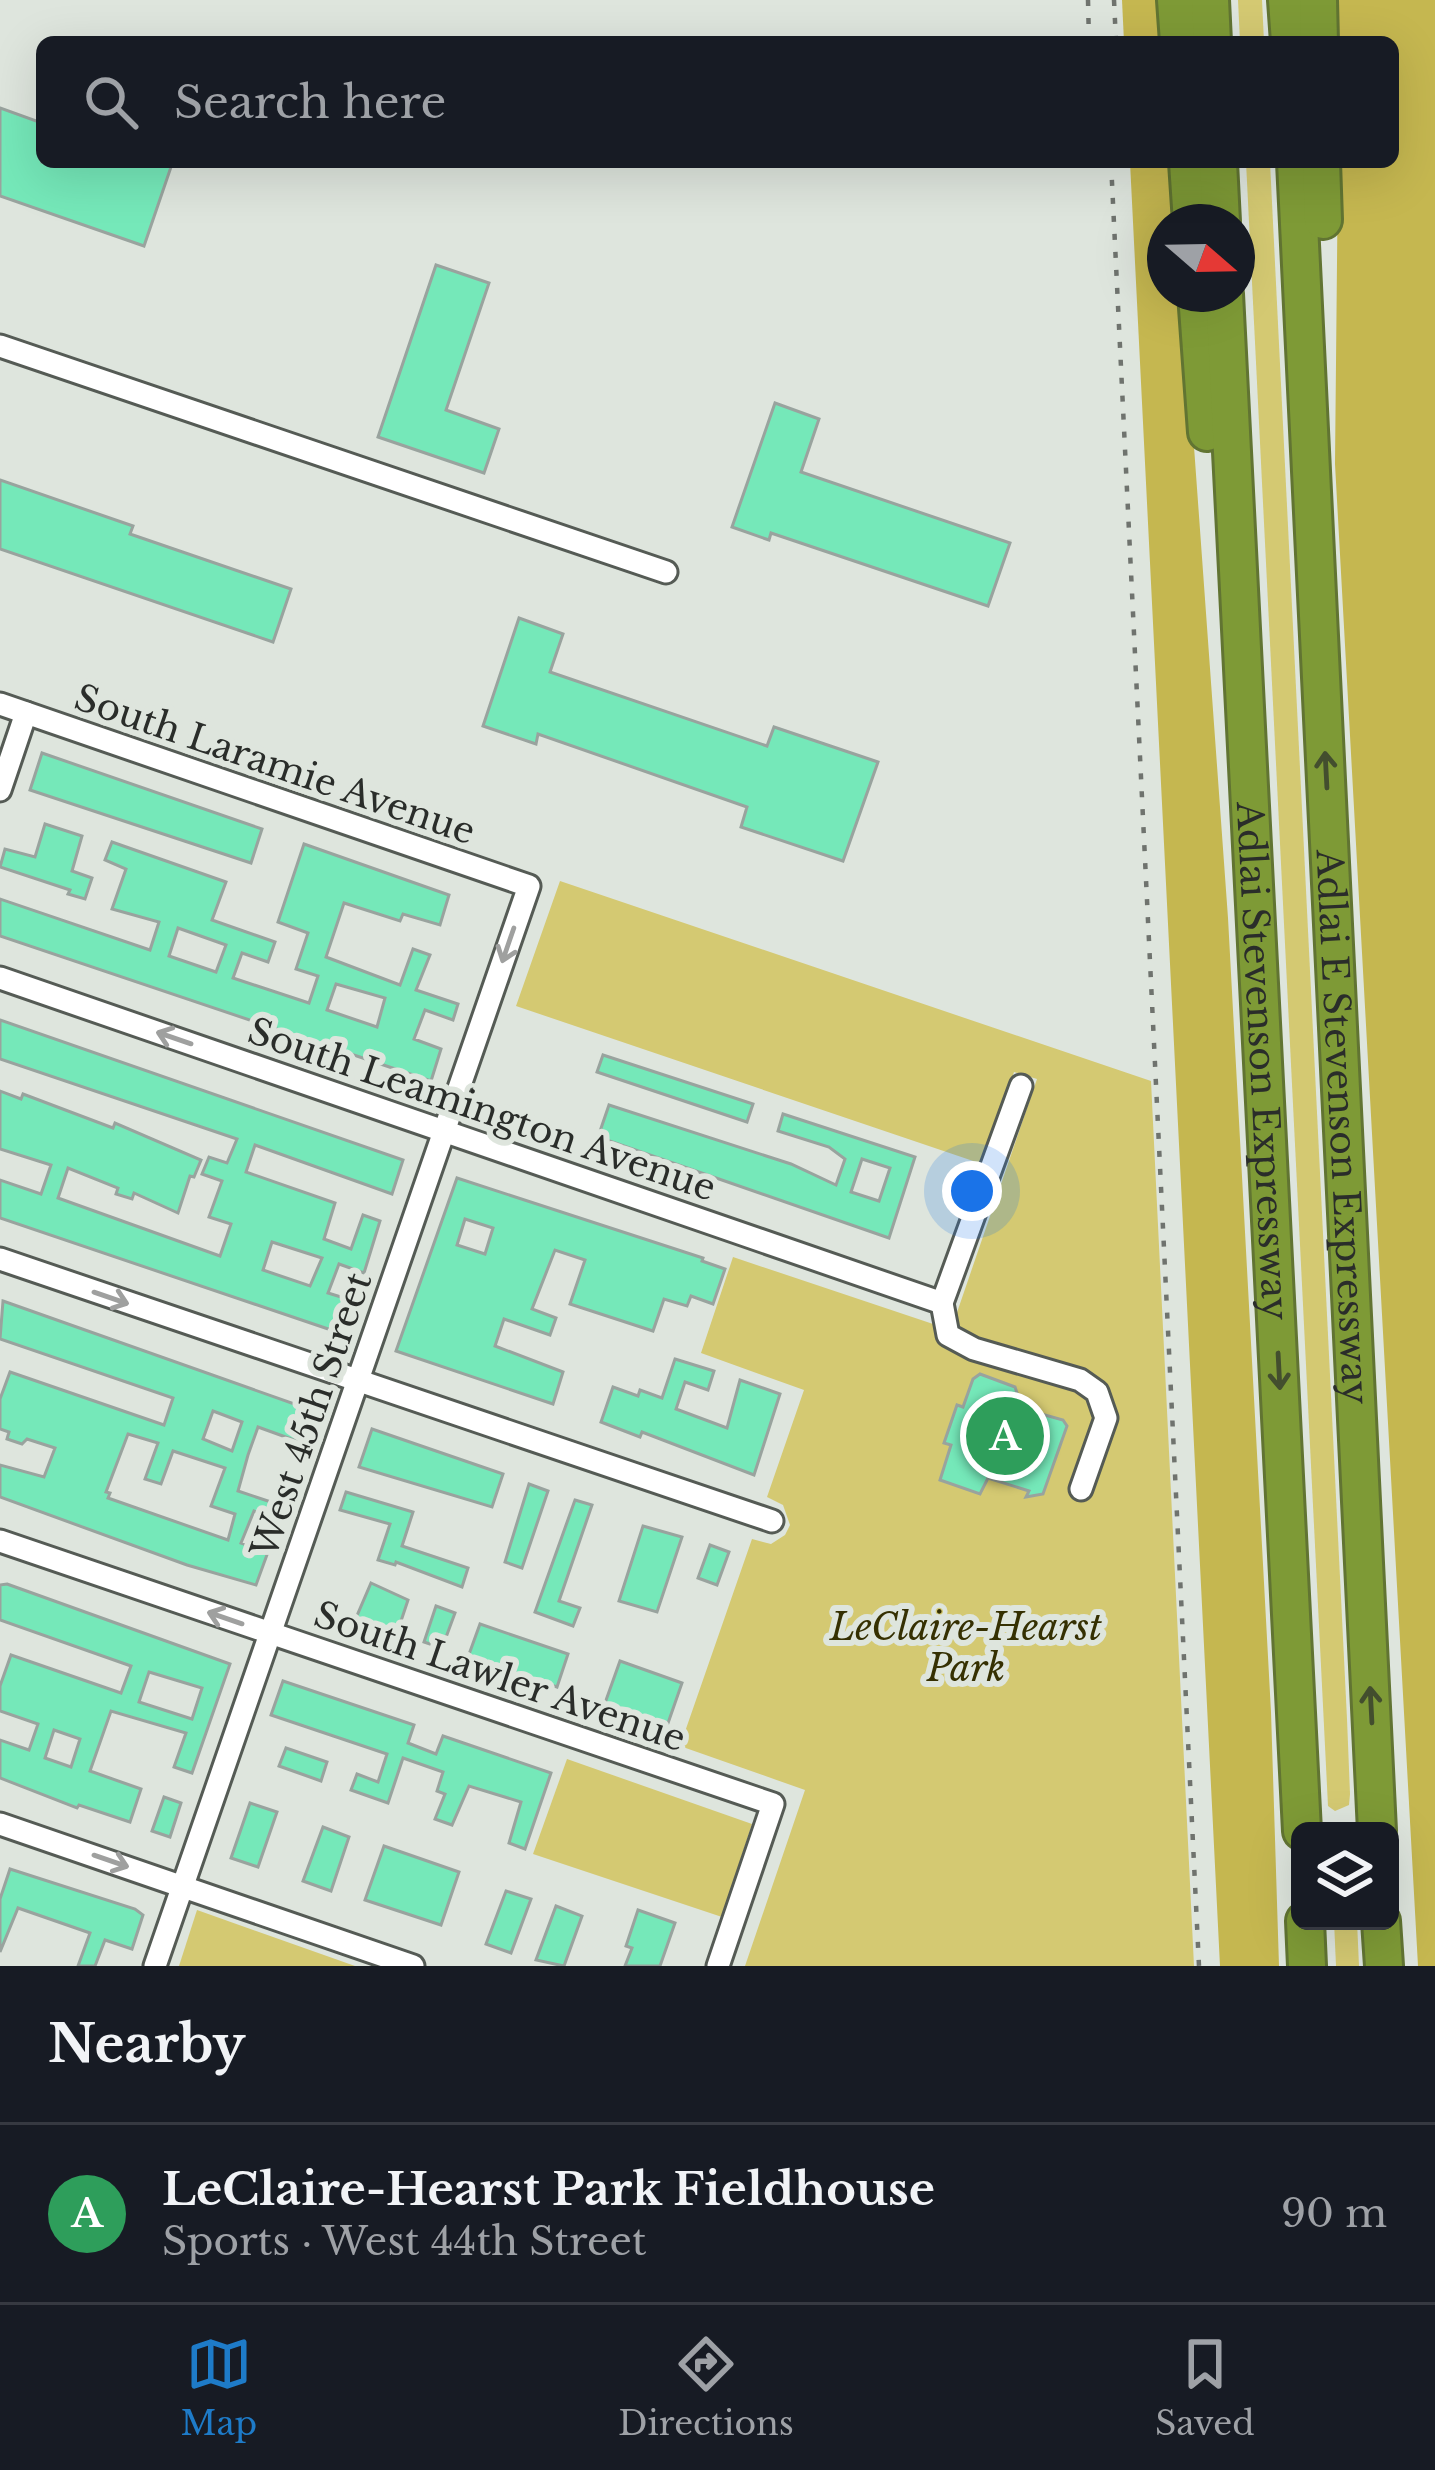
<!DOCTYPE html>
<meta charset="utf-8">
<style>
:root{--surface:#171b24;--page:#20242c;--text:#f1f3f6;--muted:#9ea1a6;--line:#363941;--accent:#1e7bc8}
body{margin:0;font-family:"Libre Baskerville",serif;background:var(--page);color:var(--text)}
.controls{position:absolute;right:36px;bottom:36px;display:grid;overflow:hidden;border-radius:18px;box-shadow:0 12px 48px #0002}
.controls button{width:108px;height:108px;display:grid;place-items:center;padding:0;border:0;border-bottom:3px solid var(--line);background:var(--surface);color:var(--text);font:60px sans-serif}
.compass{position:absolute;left:1147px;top:204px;width:108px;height:108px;border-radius:50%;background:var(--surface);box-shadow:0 12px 48px #0002;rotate:110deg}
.you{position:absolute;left:972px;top:1191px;width:42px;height:42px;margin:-30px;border:9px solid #fff;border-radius:50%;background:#1a73e8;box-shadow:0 0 0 18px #1a73e833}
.badge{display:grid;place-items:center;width:78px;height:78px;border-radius:50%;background:var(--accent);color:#fff;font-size:39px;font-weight:700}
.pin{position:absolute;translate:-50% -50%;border:6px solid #fff;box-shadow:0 3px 12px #0006}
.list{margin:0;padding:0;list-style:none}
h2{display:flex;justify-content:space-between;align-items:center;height:156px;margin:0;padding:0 48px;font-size:51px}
h2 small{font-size:39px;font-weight:400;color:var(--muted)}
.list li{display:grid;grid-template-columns:78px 1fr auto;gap:36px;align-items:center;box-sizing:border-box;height:180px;padding:0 48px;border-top:3px solid var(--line)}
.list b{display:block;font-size:45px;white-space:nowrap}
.list p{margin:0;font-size:39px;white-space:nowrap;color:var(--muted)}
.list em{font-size:39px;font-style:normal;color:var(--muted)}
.icon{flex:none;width:66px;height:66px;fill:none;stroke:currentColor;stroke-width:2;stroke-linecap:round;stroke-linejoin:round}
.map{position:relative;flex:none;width:1435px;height:1966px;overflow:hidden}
.search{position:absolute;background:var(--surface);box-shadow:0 12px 48px #0002;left:36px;right:36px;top:36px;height:132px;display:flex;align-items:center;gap:30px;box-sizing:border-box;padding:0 42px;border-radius:18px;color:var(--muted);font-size:45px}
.sheet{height:336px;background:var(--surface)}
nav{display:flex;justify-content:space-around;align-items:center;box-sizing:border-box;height:168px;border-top:3px solid var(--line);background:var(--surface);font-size:33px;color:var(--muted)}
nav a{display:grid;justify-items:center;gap:6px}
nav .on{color:var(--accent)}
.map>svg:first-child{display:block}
.green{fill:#d4c972}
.forest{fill:#c5b750}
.building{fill:#75e8b9;stroke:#99a39e;stroke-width:3;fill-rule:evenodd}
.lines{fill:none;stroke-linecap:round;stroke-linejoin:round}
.minor-casing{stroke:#555b55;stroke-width:27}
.motorway-casing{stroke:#617432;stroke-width:42}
.minor{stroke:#fff;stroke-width:21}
.motorway{stroke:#7e9a36;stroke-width:36}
.rail{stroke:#6f736e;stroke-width:4.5;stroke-dasharray:6 12;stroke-linecap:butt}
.oneway{stroke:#434e2e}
.oneway2{stroke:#9fa09f}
.labels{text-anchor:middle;stroke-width:12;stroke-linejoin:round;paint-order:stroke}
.street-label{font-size:36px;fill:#2a2d2a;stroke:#dee5dd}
.park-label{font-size:36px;font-style:italic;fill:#353002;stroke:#dee5dd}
</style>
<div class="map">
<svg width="1435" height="1966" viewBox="0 0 1435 1966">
<rect width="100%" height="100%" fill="#dee5dd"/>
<g class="green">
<path d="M1238,0H1262L1264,42H1240Z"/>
<path d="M1246,162H1270L1347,1719L1350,1794L1349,1805L1335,1811L1328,1806Z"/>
<path d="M560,881L1151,1081L1194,1966H745L805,1790L680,1746L752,1539L771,1544L785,1535L790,1525L783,1505L767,1497L804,1390L701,1353L733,1257L951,1330L1037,1079L1014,1072L982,1164L516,1006Z"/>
<path d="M567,1759L752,1824L722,1917L533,1854Z"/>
<path d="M197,1910L355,1966H179Z"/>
<path d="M1334,1921H1357L1359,1966H1336Z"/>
</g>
<g class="forest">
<path d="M1122,0H1163L1165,42H1124Z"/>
<path d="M1339,0H1435V1966H1418L1335,464L1338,162H1393V42H1338Z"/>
<path d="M1130,162H1172L1177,222H1165V294H1183L1228,918L1271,1712L1279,1966H1220Z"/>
</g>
<g class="building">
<path d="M0,108L42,123V162H156L171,167L144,246L0,196Z"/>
<path d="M436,265L489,283L446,410L499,429L484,473L378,437Z"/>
<path d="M775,403L819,419L801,472L1010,543L988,606L771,533L769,540L732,527Z"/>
<path d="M0,480L133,526L130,534L291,589L273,642L0,549Z"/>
<path d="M519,618L563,634L550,672L767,746L774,727L878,762L843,861L741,827L747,807L538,734L536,744L483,726Z"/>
<path d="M42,753L262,829L251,863L30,790Z"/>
<path d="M45,824L82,836L72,871L92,878L85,899L68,894L70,890L0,867L5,849L35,857Z"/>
<path d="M112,842L226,882L212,920L275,942L268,962L242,953L233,978L309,1003L318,976L296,969L308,933L278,922L304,844L449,895L440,925L403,914L400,921L344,903L326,957L400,985L413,949L430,955L416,990L458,1004L453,1020L425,1010L414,1039L441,1049L431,1081L0,936V899L150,950L159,922L112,909L126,869L105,860ZM178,928L226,945L216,972L169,956ZM336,984L385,998L377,1027L327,1010Z"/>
<path d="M0,1020L403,1160L392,1194L255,1145L246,1172L335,1203L324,1239L351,1249L363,1215L380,1221L364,1273L339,1264L328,1293L354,1301L343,1334L0,1218V1180L41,1194L51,1165L0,1149V1091L21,1099L23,1094L113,1128L115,1123L201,1160L194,1177L190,1176L178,1213L134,1193L132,1199L116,1194L118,1188L68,1168L58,1198L220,1256L231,1224L209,1217L222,1181L202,1174L209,1157L227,1163L237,1139L0,1059ZM272,1242L322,1258L310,1286L263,1270Z"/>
<path d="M603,1055L753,1104L747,1122L597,1072Z"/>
<path d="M609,1105L791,1164L836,1185L845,1159L829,1147L778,1131L783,1114L915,1157L889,1238L598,1137ZM862,1159L890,1168L879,1201L851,1192Z"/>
<path d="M457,1178L703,1258L702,1261L725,1269L713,1304L691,1296L687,1306L664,1299L653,1331L570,1304L585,1260L555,1250L532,1309L556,1318L550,1335L504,1319L495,1346L563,1372L553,1404L396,1351ZM465,1219L493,1228L485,1254L457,1245Z"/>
<path d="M3,1301L317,1412L305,1444L258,1427L248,1455L238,1491L286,1507L281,1521L254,1511L241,1543L268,1552L256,1585L187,1565L0,1497V1465L44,1477L55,1448L27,1439L22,1444L7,1439L9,1432L0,1429V1399L10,1372L164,1425L173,1398L0,1339ZM213,1411L242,1422L232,1451L203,1439ZM128,1434L158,1443L145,1479L161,1484L173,1451L225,1468L211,1506L235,1514L228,1540L108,1498L110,1493L106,1492Z"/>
<path d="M675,1359L714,1371L708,1390L685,1382L676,1409L727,1428L740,1380L780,1394L754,1475L642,1432L640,1437L601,1422L613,1387L638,1396L640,1390L662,1398Z"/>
<path d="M980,1374L1015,1387L1017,1393L1013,1406L1063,1420L1067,1426L1043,1494L1026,1497L1029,1491L988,1478L980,1494L940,1480L951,1445L944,1443L957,1405L963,1407L973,1379Z"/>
<path d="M372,1429L503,1474L492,1507L359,1467Z"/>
<path d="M529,1484L548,1491L522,1568L505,1562Z"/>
<path d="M346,1492L413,1512L402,1546L468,1568L462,1587L396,1562L395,1565L378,1560L390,1524L340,1510Z"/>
<path d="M575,1500L592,1505L559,1601L580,1608L573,1626L535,1612Z"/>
<path d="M643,1526L682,1537L657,1612L619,1601Z"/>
<path d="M710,1545L729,1552L717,1585L698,1578Z"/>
<path d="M371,1583L408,1600L397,1633L356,1618Z"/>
<path d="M7,1584L230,1664L192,1773L174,1767L186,1733L111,1711L90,1771L141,1789L130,1822L79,1805L77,1808L0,1778V1740L29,1750L38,1724L0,1711V1686L11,1655L121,1693L131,1666L0,1620V1585ZM149,1672L202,1688L192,1719L139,1702ZM54,1730L80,1739L71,1767L45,1758Z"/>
<path d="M436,1606L455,1613L442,1648L424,1642Z"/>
<path d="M480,1624L568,1654L557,1687L468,1657Z"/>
<path d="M620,1661L682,1683L667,1726L605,1703Z"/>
<path d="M283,1681L414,1725L408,1743L436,1754L443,1736L551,1773L525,1849L509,1843L521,1802L469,1786L452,1825L435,1819L445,1794L437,1791L443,1772L403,1758L388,1803L351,1790L357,1774L378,1782L387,1754L271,1715Z"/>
<path d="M286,1748L327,1762L321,1781L279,1766Z"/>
<path d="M164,1797L181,1803L170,1837L152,1831Z"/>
<path d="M250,1803L277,1812L258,1867L231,1858Z"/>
<path d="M323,1827L349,1837L331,1891L303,1881Z"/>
<path d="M384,1846L459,1872L441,1925L365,1900Z"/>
<path d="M10,1869L135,1909L143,1915L132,1949L105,1940L95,1966H78L90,1933L18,1908L0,1952V1899Z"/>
<path d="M506,1891L531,1899L511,1953L486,1944Z"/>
<path d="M556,1906L582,1916L564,1966L536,1960Z"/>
<path d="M638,1910L675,1923L660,1966H625L632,1948L626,1946Z"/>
</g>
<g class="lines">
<defs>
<g id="minor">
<path d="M0,346L666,572"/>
<path d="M0,704L529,886L155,1966"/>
<path d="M0,790L26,713"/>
<path d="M0,978L942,1303"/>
<path d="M0,1259L772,1521"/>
<path d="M942,1303L948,1335L974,1349L1080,1380L1097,1392L1106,1418L1081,1489"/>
<path d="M942,1303L1021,1086"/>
<path d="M0,1541L773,1804L718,1966"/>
<path d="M0,1824L413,1966"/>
</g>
<g id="motorway">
<path d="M1176,0L1179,42"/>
<path d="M1210,0L1212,42"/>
<path d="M1287,0L1290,42"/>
<path d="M1318,0L1319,42"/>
<path d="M1188,162L1192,222"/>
<path d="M1218,162L1221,222"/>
<path id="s1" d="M1296,162L1377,1831"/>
<path d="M1321,162L1323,220"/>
<path d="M1197,294L1207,432"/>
<path id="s2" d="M1224,294L1302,1831"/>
<path d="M1305,1921L1307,1966"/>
<path d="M1381,1921L1384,1966"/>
</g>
</defs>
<use href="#minor" class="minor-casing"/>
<use href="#motorway" class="motorway-casing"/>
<use href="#minor" class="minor"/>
<use href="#motorway" class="motorway"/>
<g class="rail">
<path d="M1088,0L1089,42"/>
<path d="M1114,0L1116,42"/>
<path d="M1111,162L1199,1966"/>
</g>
</g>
<defs><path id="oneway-shaft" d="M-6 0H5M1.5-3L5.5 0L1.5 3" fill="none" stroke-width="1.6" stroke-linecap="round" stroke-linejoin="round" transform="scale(3)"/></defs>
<g class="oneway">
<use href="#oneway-shaft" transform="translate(1326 770) rotate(-93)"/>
<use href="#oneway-shaft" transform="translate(1279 1371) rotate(87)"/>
<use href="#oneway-shaft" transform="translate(1371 1705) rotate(-93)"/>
</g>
<g class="oneway2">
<use href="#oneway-shaft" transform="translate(508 945) rotate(109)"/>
<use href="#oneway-shaft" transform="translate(174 1038) rotate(-161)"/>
<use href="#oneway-shaft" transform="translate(111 1298) rotate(19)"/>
<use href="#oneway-shaft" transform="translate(225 1618) rotate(-161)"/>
<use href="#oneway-shaft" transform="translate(111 1861) rotate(19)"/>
</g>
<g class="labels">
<g class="street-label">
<text transform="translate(275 764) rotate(19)" y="13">South Laramie Avenue</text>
<text dy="13" stroke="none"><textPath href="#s2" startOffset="768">Adlai Stevenson Expressway</textPath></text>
<text transform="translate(482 1109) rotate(19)" y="13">South Leamington Avenue</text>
<text dy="13" stroke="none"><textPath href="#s1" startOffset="966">Adlai E Stevenson Expressway</textPath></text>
<text transform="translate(311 1415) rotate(-71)" y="13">West 45th Street</text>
<text transform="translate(500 1676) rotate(19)" y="13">South Lawler Avenue</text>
</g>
<g class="park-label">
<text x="966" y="1640">LeClaire-Hearst<tspan x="966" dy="41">Park</tspan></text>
</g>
</g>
</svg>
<div class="controls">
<button><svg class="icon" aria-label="layers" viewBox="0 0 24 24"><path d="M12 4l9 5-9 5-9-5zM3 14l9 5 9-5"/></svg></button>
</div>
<svg class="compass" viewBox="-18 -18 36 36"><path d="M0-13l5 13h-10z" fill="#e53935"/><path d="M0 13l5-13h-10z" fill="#9ea1a6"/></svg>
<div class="you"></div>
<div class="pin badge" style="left:1005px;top:1436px;background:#2e9e5b">A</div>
<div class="search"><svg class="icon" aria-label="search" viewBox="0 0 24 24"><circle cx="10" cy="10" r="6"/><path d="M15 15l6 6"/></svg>Search here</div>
</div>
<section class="sheet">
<h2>Nearby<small></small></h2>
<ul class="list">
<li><span class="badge" style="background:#2e9e5b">A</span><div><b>LeClaire-Hearst Park Fieldhouse</b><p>Sports · West 44th Street</p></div><em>90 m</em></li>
</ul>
</section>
<nav>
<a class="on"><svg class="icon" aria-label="map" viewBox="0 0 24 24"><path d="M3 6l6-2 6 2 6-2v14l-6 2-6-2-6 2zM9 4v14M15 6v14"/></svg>Map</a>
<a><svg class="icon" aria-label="directions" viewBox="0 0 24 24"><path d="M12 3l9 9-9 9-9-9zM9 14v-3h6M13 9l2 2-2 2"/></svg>Directions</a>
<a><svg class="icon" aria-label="saved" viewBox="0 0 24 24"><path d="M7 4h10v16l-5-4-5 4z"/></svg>Saved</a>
</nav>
